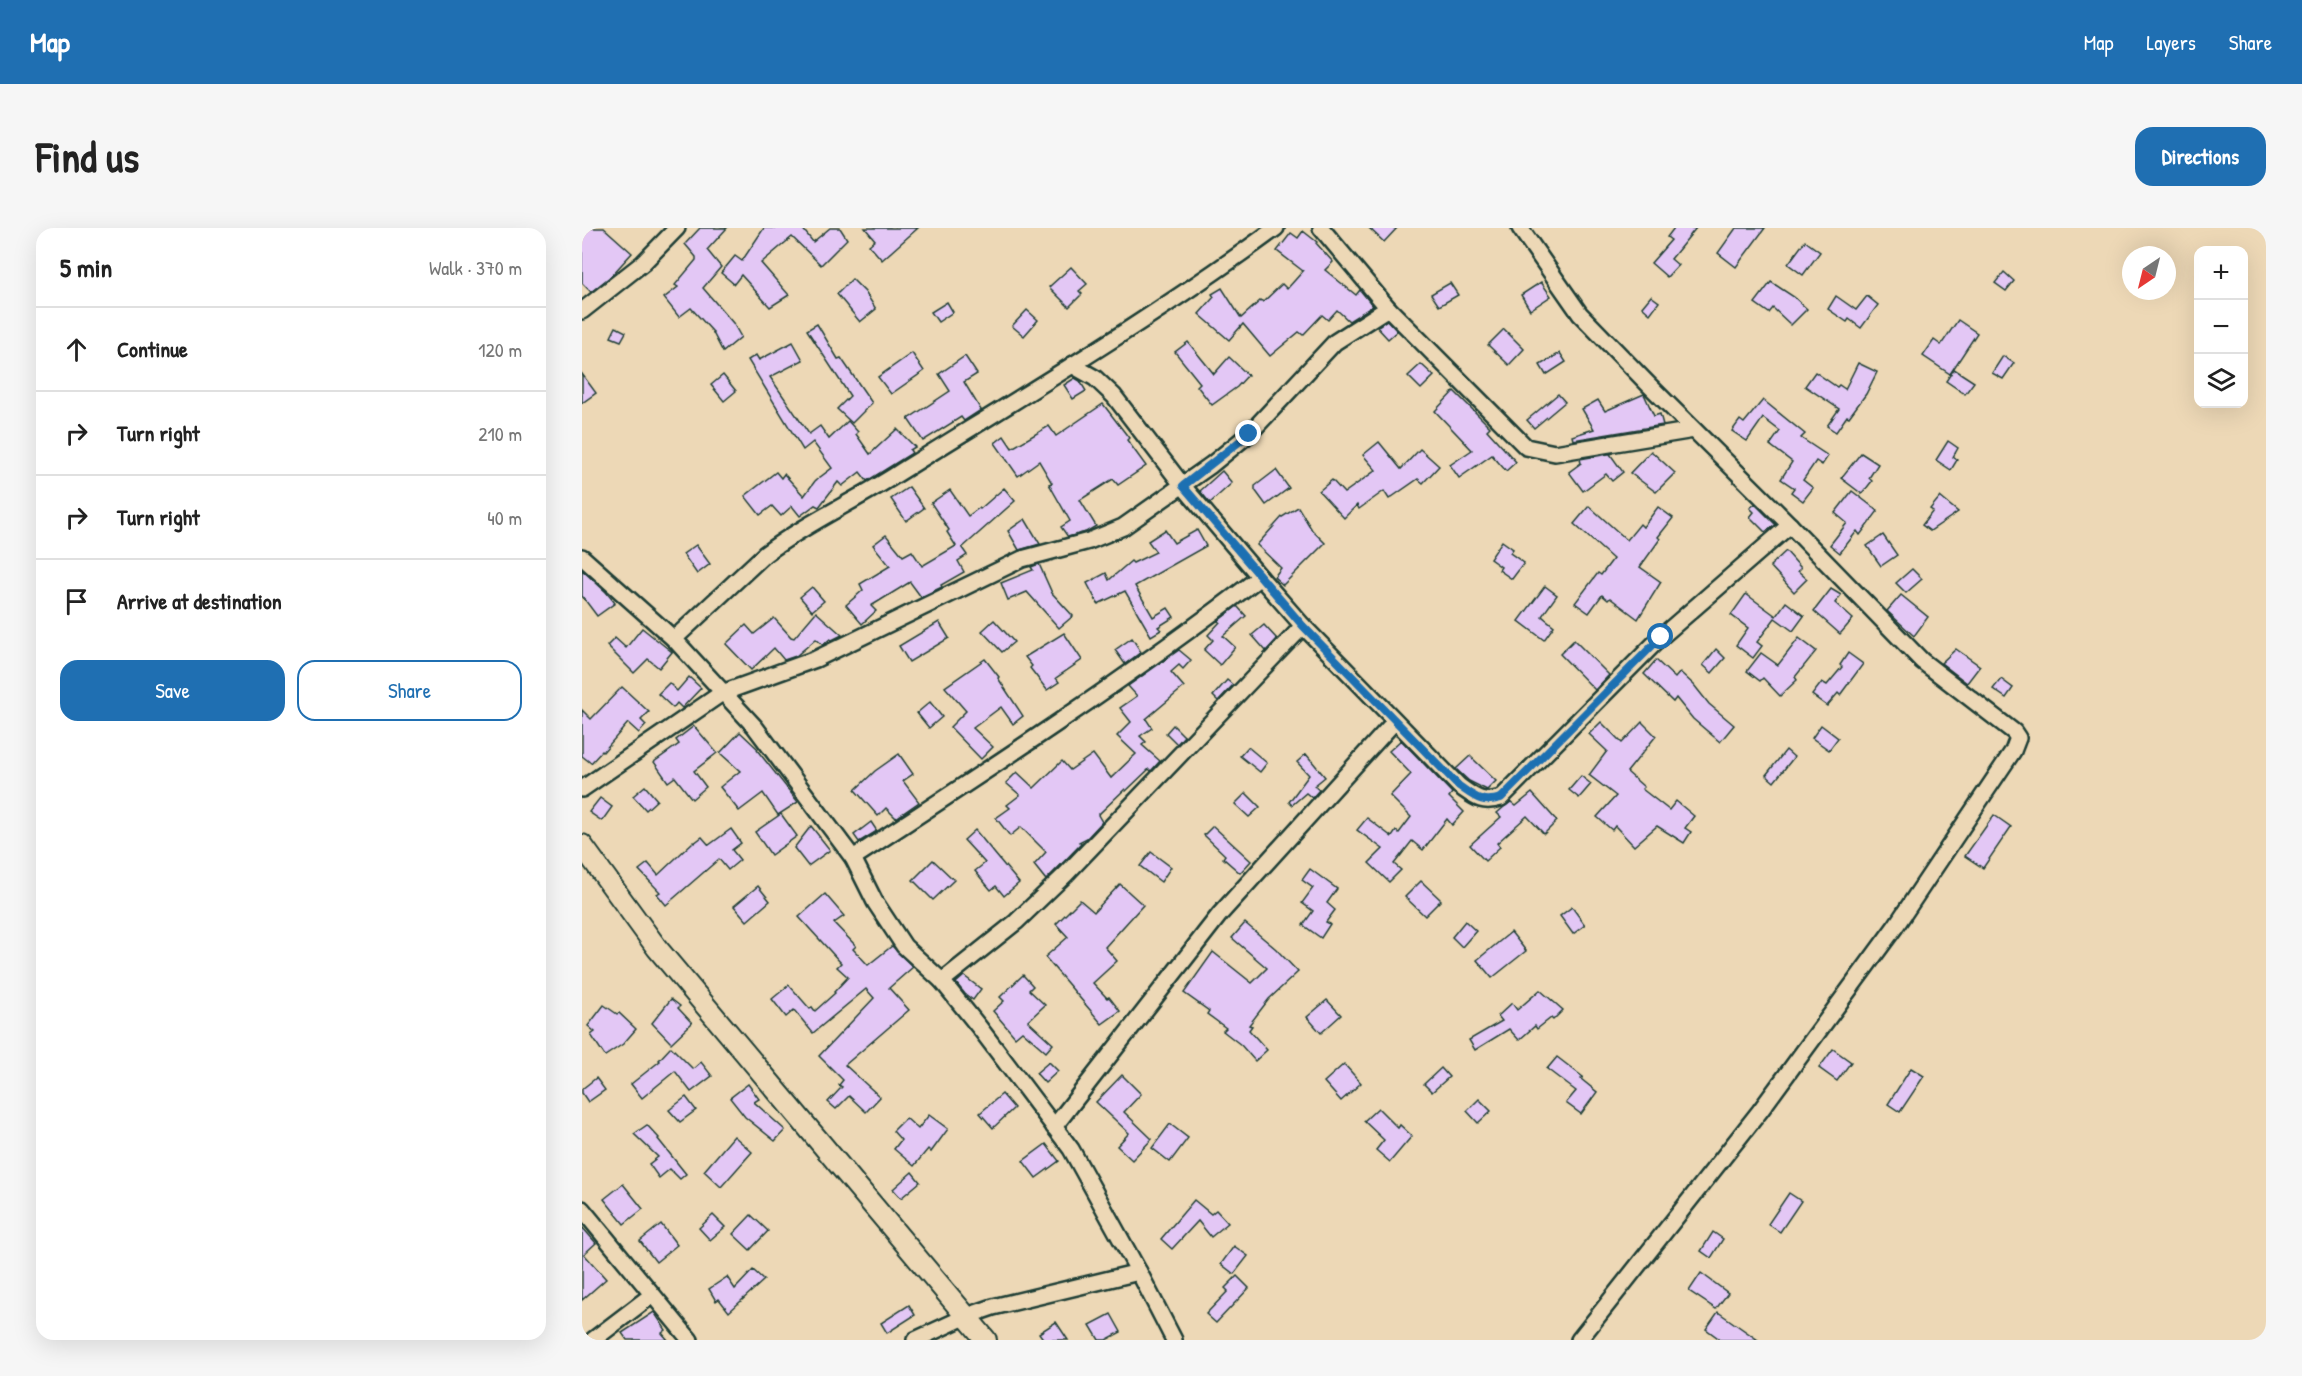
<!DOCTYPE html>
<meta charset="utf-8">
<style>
:root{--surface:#fff;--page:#f6f6f6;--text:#222;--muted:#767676;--line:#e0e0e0;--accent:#1f6fb2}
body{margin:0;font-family:"Patrick Hand",sans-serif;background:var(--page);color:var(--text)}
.controls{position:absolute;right:18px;top:18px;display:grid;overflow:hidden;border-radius:12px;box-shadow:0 6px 24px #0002}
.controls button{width:54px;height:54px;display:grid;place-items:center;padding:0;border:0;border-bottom:2px solid var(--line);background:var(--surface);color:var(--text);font:30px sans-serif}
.compass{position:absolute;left:1540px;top:18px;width:54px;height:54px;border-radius:50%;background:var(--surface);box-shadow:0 6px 24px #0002;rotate:215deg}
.stop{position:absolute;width:18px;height:18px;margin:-14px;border:4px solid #1f6fb2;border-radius:50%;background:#fff}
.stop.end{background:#1f6fb2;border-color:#fff;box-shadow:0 2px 6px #0008}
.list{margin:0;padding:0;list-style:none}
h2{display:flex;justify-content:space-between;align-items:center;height:78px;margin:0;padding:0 24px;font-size:26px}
h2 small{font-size:20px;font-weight:400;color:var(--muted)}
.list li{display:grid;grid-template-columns:39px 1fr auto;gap:18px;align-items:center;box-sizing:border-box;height:84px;padding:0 24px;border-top:2px solid var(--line)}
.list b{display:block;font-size:22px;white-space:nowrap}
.list em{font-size:20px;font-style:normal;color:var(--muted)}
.actions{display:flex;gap:12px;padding:18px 24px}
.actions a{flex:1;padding:14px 0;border:2px solid var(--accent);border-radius:18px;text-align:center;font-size:21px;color:var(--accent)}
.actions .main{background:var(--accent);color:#fff}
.icon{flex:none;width:33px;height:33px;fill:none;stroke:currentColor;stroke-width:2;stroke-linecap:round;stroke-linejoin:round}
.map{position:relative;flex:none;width:1684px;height:1112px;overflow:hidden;border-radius:18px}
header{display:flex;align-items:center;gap:36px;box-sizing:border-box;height:84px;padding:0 30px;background:var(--accent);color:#fff}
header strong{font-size:28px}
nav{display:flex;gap:33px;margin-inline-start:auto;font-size:21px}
.intro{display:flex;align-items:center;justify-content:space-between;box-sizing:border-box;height:144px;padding:0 36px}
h1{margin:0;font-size:42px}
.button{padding:15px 27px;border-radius:18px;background:var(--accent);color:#fff;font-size:21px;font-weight:700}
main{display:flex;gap:36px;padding:0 36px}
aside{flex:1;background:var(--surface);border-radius:18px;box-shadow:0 6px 24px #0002}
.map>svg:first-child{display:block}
.building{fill:#e3c7f5;stroke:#1f3d34;stroke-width:1.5}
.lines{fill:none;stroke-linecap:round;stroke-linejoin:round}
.minor-casing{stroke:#1f3d34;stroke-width:20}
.tertiary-casing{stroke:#1f3d34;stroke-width:24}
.minor{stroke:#edd8b6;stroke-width:15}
.tertiary{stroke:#edd8b6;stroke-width:20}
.route{stroke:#1f6fb2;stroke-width:8}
</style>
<header>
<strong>Map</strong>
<nav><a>Map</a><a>Layers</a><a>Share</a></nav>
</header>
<div class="intro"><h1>Find us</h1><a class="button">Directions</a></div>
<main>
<aside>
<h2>5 min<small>Walk · 370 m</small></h2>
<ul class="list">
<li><svg class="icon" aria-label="ahead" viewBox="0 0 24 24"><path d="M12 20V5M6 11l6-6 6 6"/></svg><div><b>Continue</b></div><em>120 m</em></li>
<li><svg class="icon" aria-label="right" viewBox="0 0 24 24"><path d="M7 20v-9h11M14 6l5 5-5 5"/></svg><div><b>Turn right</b></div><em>210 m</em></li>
<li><svg class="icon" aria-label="right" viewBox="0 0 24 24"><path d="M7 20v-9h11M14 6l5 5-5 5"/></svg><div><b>Turn right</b></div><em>40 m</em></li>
<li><svg class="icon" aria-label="arrive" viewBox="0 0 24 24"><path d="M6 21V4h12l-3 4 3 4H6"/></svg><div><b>Arrive at destination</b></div></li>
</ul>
<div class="actions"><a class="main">Save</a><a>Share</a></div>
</aside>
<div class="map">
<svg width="1684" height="1112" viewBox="0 0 1684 1112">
<rect width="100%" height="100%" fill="#edd8b6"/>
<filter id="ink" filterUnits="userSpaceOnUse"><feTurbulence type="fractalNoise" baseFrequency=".0167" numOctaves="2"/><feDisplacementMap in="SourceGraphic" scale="12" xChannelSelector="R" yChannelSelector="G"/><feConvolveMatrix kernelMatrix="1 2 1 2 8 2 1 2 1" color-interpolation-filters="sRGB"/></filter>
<g filter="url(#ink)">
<g class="building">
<path d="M0,0H22L50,25L29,48L9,64L0,55Z"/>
<path d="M118,0H145L125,22L139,39L121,60L151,95L159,109L141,124L130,103L109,80L97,89L82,70L96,59L93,57L114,32V29L103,16Z"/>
<path d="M182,0H220L231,14L248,0H258L265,11L239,37L210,9L179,35L207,67L188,79L159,47L152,56L139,45L153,28L160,33Z"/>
<path d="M283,0H336L300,32L287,17L293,12Z"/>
<path d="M787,0H815L802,14Z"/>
<path d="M1092,0H1114L1089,31L1096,37L1085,49L1069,35L1089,12L1085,9Z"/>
<path d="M1154,0H1183L1154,39L1136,25Z"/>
<path d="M721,3L735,14L734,15L751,34L743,42L774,67L778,62L791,78L767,93L755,82L746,92L740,87L721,107L717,104L688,128L661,96L647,112L617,86L632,69L630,66L640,60L659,90L679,72L681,74L700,56L705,61L721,43L695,23L709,5L716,10Z"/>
<path d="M1223,13L1238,24L1221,47L1206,36Z"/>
<path d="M489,39L505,56L497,63L500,66L487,79L467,59Z"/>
<path d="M1422,44L1432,53L1424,63L1413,55Z"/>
<path d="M270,51L283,64L294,81L278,94L255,66Z"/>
<path d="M959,54L969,68L948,82L939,67Z"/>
<path d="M1189,54L1212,69L1225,81L1209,97L1191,80L1187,85L1173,75Z"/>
<path d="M868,55L876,67L857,78L849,66Z"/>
<path d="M1069,68L1077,74L1068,86L1060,79Z"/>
<path d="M1254,68L1274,82L1285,68L1296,77L1279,100L1267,91L1265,94L1246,81Z"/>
<path d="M365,74L371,84L356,94L349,84Z"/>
<path d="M445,82L456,92L442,108L430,98Z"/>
<path d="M805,92L815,103L806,111L795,99Z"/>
<path d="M1376,92L1395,105L1368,146L1341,128L1352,112L1359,117Z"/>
<path d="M235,96L256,131L259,130L290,175L270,195L255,181L268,168L225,102Z"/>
<path d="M34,99L44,104L39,113L29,109Z"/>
<path d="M922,101L942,121L927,137L906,117Z"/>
<path d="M211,114L221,132L188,149L227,206L238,198L247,211L266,193L276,204L274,206L288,226L315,201L333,219L328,222L330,225L285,253L278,244L260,258L256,254L237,279L233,277L218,288L210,278L199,288L190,278L178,287L163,268L194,244L199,250L202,246L222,268L233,253L250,240L231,214L221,222L166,132L174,127L177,132Z"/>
<path d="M606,114L632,146L647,129L666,147L655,159L630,177L615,158L618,155L593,124Z"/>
<path d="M330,125L342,143L309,166L296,149Z"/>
<path d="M978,125L984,134L964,147L958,137Z"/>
<path d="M383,128L395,146L382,154L399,182L382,193L379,189L341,213L326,191L368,163L357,146Z"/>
<path d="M1421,128L1432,135L1421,151L1410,145Z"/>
<path d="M1276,135L1295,144L1284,166L1267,189L1265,188L1254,204L1245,198L1257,181L1223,158L1233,144L1255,159L1257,157L1263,161Z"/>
<path d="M839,136L852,148L839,161L826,148Z"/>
<path d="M1372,141L1392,154L1383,166L1364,153Z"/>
<path d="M0,146L14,165L0,175Z"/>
<path d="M141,147L154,163L142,173L129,157Z"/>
<path d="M493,150L498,153L504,163L491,171L482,157Z"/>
<path d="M872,163L908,199L905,202L934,234L924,243L910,227L877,250L868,237L890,222L853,183Z"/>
<path d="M976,166L983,174L952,200L945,192Z"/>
<path d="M1062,166L1072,188L1078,186L1081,197L991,212L990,208L1012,201L1000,181L1016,172L1023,183Z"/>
<path d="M1181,172L1223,206L1219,210L1246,228L1240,237L1234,233L1221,252L1231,260L1221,273L1209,264L1212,260L1199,251L1210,234L1188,217L1198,203L1181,190L1165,213L1150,203L1158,192L1162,195Z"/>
<path d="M521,176L547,210L545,212L564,238L536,257L531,251L498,272L514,298L504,304L486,309L479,299L488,293L467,256L470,255L457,233L436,248L413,215L422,208L430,220L467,198L474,208Z"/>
<path d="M1366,213L1376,220L1371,229L1375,232L1369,242L1354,232Z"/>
<path d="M797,214L819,241L838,221L857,238L841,255L836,251L807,271L802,263L777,281L775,277L762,290L737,263L750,252L762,265L794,242L781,227Z"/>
<path d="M1069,223L1093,245L1074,264L1048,245Z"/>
<path d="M1032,225L1028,226L1041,244L1030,253L1024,246L1001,263L987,244L999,235L998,231Z"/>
<path d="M1279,225L1296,236L1287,250L1290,253L1280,266L1259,250Z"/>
<path d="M694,242L707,260L684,277L673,262V258Z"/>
<path d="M640,243L650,255L628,275L618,263Z"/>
<path d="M327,259L342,280L324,293L309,271Z"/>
<path d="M422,260L433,273L380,320L385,327L376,333L382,344L359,357L360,359L339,369L328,354L289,378L294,383L280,396L264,377L281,362L278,356L308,338L291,317L304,307L321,328L330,323L340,338L374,318L365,304L367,302L349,275L368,262L386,288L397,280L398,281Z"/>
<path d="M1270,263L1296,283L1278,307L1275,303L1258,325L1248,317L1265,295L1253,285Z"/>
<path d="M1358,269L1376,284L1348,303L1340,297L1351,283L1348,281Z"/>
<path d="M1173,276L1194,297L1183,304L1168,289L1172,284L1168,280Z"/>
<path d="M1007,278L1045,312L1058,296L1061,299L1076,279L1091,290L1076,309L1078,311L1058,339L1079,354L1056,391L1028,370L1026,372L1020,367L1007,385L993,375L1016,345L1019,347L1031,331L992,296Z"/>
<path d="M716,279L730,302L743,315L701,357L692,349L699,340L675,317L700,289Z"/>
<path d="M443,291L458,316L437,322L426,303Z"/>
<path d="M583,302L592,315L615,302L624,318L553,358L571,389L586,380L592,389L576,399L579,402L569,408L543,363L516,376L505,355L524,345L527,352L549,333L551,335L574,324L566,313Z"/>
<path d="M1301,307L1315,327L1299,338L1285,318Z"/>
<path d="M920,313L931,321L928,325L942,335L930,351L917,342L919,339L908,331Z"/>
<path d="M114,317L128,336L115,346L101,326Z"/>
<path d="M1204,323L1219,340L1216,343L1225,351L1212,364L1188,338Z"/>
<path d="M457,336L470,365L491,388L477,400L445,364L426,372L419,355L451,342L449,339Z"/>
<path d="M1330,341L1340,351L1324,365L1314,355Z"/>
<path d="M0,342L24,364L33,375L15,388L0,368Z"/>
<path d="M963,358L975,367L960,388L972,398L962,412L937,393Z"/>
<path d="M230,359L242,373L230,383L218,369Z"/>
<path d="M1249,361L1259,367L1253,375L1271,391L1258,406L1232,383Z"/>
<path d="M1164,366L1194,388L1204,374L1222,388L1211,403L1193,390L1175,414L1180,418L1171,430L1154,417L1166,400L1149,387Z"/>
<path d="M1319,367L1346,389L1332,408L1305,383Z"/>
<path d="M655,378L664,388L641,408L653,419L638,437L622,422L631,412L626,407L638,394L636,393Z"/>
<path d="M234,384L260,407L250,412L248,411L241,417L234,411L214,428L202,432L192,420L169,442L144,416L164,397L172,406L192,390L209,409L212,410Z"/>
<path d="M412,392L432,414L420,424L400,403Z"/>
<path d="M357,394L367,410L327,434L317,418Z"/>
<path d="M682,397L695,411L684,423L670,407Z"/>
<path d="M60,400L90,424L77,440L66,431L52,445L25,418L33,410L44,420Z"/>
<path d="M482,405L500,432L474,450L477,454L465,462L448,440L450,438L443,429Z"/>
<path d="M550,410L559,424L543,436L533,422Z"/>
<path d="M1217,410L1234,423L1213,449L1215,452L1198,468L1181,450L1178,453L1165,443L1179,425L1196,437Z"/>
<path d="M992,412L1027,447L1013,462L978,426Z"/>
<path d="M1134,421L1143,430L1130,445L1121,437Z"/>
<path d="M1374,421L1398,438L1385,455L1359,435Z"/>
<path d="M597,422L609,432L601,441L597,437L589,444L602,459L564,491L570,500L558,508L564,514L560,517L578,533L569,543L567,541L544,563L543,561L516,587L520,594L505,610L497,614L499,616L464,652L452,637L464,624L439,599L428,608L414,590L428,580L425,577L438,567L424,555L435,544L452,560L480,533L488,542L511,526L529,550L554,526L535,508L549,494L538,480L555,468L546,458Z"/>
<path d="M1266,425L1281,436L1258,467L1256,465L1245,478L1230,467L1240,454L1245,457L1260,439L1258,437Z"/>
<path d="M403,431L417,449L416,450L441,488L431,496L419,479L391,500L411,519L399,531L368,499L384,483L363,459Z"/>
<path d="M1074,432L1093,450L1098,444L1112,457L1127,476L1152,497L1138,514L1111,491L1094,470L1091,474L1062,446Z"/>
<path d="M107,449L119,460L100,480L95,475L91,480L76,466L87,455L95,463Z"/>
<path d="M1419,451L1431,460L1424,470L1411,461Z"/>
<path d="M645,452L651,457L636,473L631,468Z"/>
<path d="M40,459L67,484L59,492L64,497L57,505L46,495L21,524L20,523L9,535L0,528V482L9,491Z"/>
<path d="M348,474L360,489L347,500L335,485Z"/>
<path d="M1019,494L1040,515L1060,494L1074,508L1045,544L1062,559L1060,561L1087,582L1094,573L1112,588L1103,600L1109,604L1102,615L1075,598L1052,618L1033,598L1030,602L1015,589L1034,568L1007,547L1025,523L1007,506Z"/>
<path d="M591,497L602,508L595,516L584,505Z"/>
<path d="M1239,497L1256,510L1247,522L1230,510Z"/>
<path d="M112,498L135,525L112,543L124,559L110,571L93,549L86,554L72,534L97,516L94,512Z"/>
<path d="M158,504L176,521L175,522L216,574L196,587L181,565L157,583L138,559L158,543L138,525Z"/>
<path d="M819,512L870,565L867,569L882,584L870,597L865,591L841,622L830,613L812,636L819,642L807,654L787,635L801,621L775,602L785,590L810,609L814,603L817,605L829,589L808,568L829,546L807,523Z"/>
<path d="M666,519L685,535L678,544L658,528Z"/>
<path d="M1204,522L1212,529L1192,554L1184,547Z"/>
<path d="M317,526L331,546L321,553L337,574L314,590L304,580L296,588L273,562L293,543Z"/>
<path d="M724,526L743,549L732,558L737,562L730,570L724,565L710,577L707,574L727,547L715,534Z"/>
<path d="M888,528L914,553L905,562L887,553L874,541Z"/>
<path d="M999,548L1009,556L997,570L987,562Z"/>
<path d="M63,558L75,572L64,582L51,568Z"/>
<path d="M664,565L678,579L667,589L653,576Z"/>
<path d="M950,565L975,593L962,606L945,588L915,615L918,619L903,633L888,617L919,589L915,585L922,579L929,574L934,578Z"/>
<path d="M18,570L30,579L20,593L7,584Z"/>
<path d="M199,586L215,608L189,627L173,604Z"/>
<path d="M1412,587L1429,599L1401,640L1383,628Z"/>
<path d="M289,594L295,603L277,614L272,607Z"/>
<path d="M229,598L248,622L226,638L212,620Z"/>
<path d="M631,598L669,633L658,645L641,630L643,627L622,607Z"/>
<path d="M149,601L159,615L150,622L158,632L146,642L137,631L84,677L75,666L78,664L57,642L66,635L76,647L111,614L112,615L120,609L127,617Z"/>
<path d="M393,602L437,655L422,668L414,658L409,662L393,643L403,635L382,612Z"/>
<path d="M569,624L589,639L579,654L558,638Z"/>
<path d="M351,632L372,652L351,672L331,652Z"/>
<path d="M728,641L755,661L745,675L753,682L744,694L748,696L739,710L721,697L731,683L720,675L731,660L720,652Z"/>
<path d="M839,653L859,672L843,688L823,669Z"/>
<path d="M538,656L561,677L523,719L535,733L511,755L525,770L527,769L538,783L520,796L463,729L486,709L474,696L498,672L512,684Z"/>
<path d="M176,658L188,673L165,693L152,678Z"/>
<path d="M243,666L262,688L252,695L274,718L271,721L286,737L310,718L331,739L307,760L327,782L263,837L298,869L284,884L267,868L254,881L246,874L260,859L257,857L261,852L237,828L292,770L284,761L231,805L212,782L204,789L190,771L207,757L228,781L230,779L233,783L253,765L252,764L266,749L255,739L259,735L217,689Z"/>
<path d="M990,679L1003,697L991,706L978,688Z"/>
<path d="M883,693L894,703L880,719L870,709Z"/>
<path d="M663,695L694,721L716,744L687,771L667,797L670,798L667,802L685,822L673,833L659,817L641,803L644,800L625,786L627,783L602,765L631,724L670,755L685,740L650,710Z"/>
<path d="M929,704L944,723L910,750L895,732Z"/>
<path d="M441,747L451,758L447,762L463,777L446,793L471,816L464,824L440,803L433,809L411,783L422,773L418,769Z"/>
<path d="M382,748L399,761L391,772L383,766L374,755Z"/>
<path d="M958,762L981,782L971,792L969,790L955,801L953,798L937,812L927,801L893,822L887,812L920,793L916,788L930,775L935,782Z"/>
<path d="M89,771L98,778L96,780L110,795L89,815L70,795Z"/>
<path d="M745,772L759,787L739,805L725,789Z"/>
<path d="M22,777L35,786L37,785L54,801L41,816L23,828L9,807L13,804L6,798Z"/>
<path d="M89,819L111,841L119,834L130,848L109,864L93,843L60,870L49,856L78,833L77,832Z"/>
<path d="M1251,821L1269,834L1255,853L1237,840Z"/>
<path d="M975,829L1001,849L999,851L1015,864L999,886L984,875L994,863L965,841Z"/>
<path d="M467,834L476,843L463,855L454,845Z"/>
<path d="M762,836L779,855L759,873L742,854Z"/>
<path d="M859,840L867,849L850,864L842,856Z"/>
<path d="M1329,840L1342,848L1318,884L1306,876Z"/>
<path d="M540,847L559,866L542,884L570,911L550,932L535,918L547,905L514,874Z"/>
<path d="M14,850L23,862L6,874L0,865V861Z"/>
<path d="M166,856L177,871L172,874L203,902L193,913L163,889L148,870Z"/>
<path d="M420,866L432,880L411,900L398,885Z"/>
<path d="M104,869L114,882L98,894L87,882Z"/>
<path d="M897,871L909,883L896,895L885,883Z"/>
<path d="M796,880L816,900L818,897L830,908L808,934L794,922L802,912L782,893Z"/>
<path d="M347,887L366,901L349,924L346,921L332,938L312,921L319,912L311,903L324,890L336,901Z"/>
<path d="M588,896L606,910L588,934L570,920Z"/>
<path d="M65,897L77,910L76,911L104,946L98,951L88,941L77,950L67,936L76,929L52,906Z"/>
<path d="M152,908L170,924L139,959L122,943Z"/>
<path d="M464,916L477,933L454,950L441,933Z"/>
<path d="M330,944L338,954L319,970L311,961Z"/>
<path d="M41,956L61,981L42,996L22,971Z"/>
<path d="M1207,965L1219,973L1198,1004L1186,996Z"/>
<path d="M612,972L629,986L634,982L646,995L629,1009L616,993L590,1021L579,1011Z"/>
<path d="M131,987L143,999L128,1012L117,1000Z"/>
<path d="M169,987L186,1003L168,1022L151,1006Z"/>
<path d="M79,996L95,1017L74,1034L58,1013Z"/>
<path d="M0,999L14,1015L2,1026L24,1051L0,1072Z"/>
<path d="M1131,1004L1141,1011L1129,1030L1119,1023Z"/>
<path d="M652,1018L666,1028L652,1046L639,1036Z"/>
<path d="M171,1042L182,1052L147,1084L137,1071L134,1073L127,1061L145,1049L153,1061Z"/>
<path d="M1119,1045L1146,1065L1134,1081L1107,1063Z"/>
<path d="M655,1048L667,1060L634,1095L624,1086L646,1063L643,1060Z"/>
<path d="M327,1077L333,1087L305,1105L299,1095Z"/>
<path d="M72,1084L84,1102L80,1105L86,1112H45L40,1105Z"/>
<path d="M1136,1084L1176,1112H1139L1124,1101Z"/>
<path d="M529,1086L539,1104L524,1112H517L508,1097Z"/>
<path d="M474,1094L486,1112H462L457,1105Z"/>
</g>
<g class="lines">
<defs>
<g id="minor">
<path d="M739,0L806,80L944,219L973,225L1112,202"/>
<path d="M938,0L998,86L1066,156L1208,297L1340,433L1432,504L1436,510L1431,523L1313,699L1178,883L997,1112"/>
<path d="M0,83L61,35L95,0"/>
<path d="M490,137L513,150L532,168L601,258L678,349L721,398L877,558C893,569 899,576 919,570L1079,409L1208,297"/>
<path d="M0,329L92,411L173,499L271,630L293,674L322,718L360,753L397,799L489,921L557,1044L592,1112"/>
<path d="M92,411L183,326C223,296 269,275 312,248C440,168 572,90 694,0"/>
<path d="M0,561L140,465L234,431L440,331L507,313L541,299L629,237L667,206L753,114L806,80"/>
<path d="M271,630C409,540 547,450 678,349"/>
<path d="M360,753L434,694L484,646L721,398"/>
<path d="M472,899L638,686L813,493"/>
<path d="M0,981L108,1112"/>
<path d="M11,1112L70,1067"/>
<path d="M333,1112L385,1088L411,1079L557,1044"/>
</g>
<path id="tertiary" d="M0,617L75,720L404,1112"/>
</defs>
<use href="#minor" class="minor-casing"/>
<use href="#tertiary" class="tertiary-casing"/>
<use href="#minor" class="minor"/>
<use href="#tertiary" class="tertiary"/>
</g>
</g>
<g class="lines" filter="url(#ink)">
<path class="route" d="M667,206L601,258L721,398L877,558C893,569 899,576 919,570L1079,409"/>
</g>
</svg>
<div class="controls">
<button>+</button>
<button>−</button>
<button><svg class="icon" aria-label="layers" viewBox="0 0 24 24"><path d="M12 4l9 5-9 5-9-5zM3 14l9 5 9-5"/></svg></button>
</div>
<svg class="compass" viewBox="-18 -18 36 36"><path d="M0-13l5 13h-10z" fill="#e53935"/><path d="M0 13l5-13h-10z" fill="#767676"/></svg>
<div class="stop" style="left:1079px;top:409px"></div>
<div class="stop end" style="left:667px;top:206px"></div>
</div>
</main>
